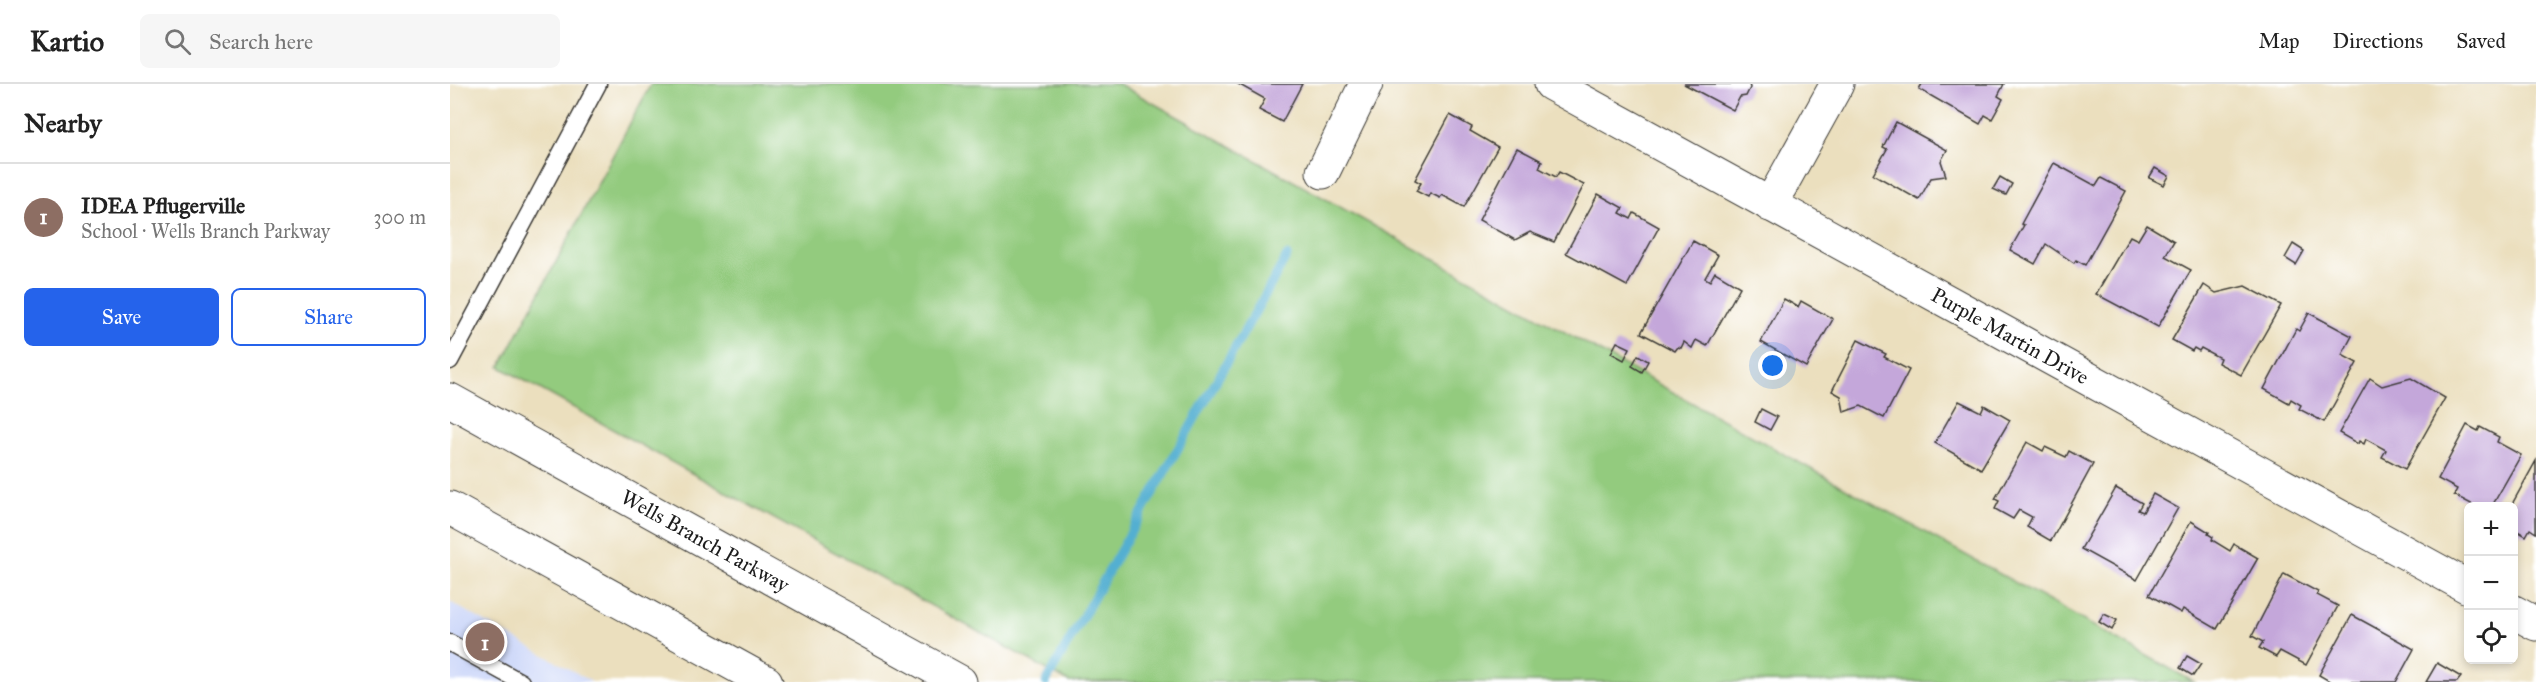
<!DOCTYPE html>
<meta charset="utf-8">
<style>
:root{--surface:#fff;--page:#f6f6f6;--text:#222;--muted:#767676;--line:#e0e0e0;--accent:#2563eb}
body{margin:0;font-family:"IM FELL Great Primer",serif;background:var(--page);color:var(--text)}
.controls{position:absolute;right:18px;bottom:18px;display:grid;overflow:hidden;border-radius:9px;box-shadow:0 3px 9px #0003}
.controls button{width:54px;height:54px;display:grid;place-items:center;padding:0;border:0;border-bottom:2px solid var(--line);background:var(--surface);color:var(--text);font:30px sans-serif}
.you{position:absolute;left:1323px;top:282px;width:21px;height:21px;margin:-15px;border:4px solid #fff;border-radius:50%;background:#1a73e8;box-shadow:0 0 0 9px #1a73e833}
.badge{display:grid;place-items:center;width:39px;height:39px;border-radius:50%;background:var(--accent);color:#fff;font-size:20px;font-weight:700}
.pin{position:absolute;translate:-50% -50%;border:3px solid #fff;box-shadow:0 2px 6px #0006}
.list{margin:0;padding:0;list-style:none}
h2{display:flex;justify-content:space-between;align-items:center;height:78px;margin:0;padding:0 24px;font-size:26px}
h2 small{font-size:20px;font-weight:400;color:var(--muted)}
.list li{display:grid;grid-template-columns:39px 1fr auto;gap:18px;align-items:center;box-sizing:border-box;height:108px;padding:0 24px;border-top:2px solid var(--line)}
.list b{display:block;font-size:22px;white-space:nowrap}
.list p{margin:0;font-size:20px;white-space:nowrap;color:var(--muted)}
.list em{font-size:20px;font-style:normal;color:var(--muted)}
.actions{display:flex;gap:12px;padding:18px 24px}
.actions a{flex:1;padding:14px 0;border:2px solid var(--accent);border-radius:9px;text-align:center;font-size:21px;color:var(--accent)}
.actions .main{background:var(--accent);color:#fff}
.icon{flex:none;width:33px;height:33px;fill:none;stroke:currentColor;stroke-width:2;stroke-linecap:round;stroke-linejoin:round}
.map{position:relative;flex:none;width:2086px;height:598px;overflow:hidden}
header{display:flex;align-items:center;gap:36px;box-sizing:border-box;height:84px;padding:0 30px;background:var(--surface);border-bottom:2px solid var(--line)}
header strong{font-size:28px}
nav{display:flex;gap:33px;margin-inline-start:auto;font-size:21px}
.search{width:420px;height:54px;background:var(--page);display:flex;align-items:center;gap:15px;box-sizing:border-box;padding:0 21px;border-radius:9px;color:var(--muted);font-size:22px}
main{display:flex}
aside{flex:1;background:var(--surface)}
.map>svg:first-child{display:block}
.built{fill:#d0daf9}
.green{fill:#93cb7e;stroke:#58744d;stroke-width:1.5}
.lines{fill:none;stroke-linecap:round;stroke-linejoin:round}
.stream{stroke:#53afd1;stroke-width:9}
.building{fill:#c4a7da}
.lane-casing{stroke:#3b3934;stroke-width:19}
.street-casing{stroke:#3b3934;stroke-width:35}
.secondary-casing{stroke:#3b3934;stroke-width:35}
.lane{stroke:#fff;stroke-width:16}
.street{stroke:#fff;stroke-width:33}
.secondary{stroke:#fff;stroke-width:33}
.labels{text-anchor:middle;stroke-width:5;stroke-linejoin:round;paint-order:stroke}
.street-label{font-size:21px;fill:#1c1c1c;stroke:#fff}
</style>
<header>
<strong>Kartio</strong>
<div class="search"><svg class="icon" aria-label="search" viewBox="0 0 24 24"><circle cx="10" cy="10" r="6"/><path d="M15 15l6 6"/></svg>Search here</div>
<nav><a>Map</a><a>Directions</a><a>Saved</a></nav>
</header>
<main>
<aside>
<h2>Nearby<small></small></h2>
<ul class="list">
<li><span class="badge" style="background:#8d6e63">1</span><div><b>IDEA Pflugerville</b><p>School · Wells Branch Parkway</p></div><em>300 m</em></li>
</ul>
<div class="actions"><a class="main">Save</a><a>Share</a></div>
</aside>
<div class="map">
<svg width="2086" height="598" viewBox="0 0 2086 598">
<rect width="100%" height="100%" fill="#fff"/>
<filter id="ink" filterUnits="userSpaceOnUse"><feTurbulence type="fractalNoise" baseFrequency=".0167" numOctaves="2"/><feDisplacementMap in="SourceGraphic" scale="12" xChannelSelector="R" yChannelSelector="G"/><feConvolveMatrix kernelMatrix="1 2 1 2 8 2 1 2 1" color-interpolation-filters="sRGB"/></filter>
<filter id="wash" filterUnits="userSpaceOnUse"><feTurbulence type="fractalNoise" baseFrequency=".008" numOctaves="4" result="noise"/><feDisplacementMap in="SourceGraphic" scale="24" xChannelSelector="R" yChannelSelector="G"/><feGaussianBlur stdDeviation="1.35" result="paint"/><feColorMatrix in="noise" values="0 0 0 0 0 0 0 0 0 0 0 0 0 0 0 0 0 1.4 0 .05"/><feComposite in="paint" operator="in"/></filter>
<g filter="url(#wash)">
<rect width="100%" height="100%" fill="#ebdfbe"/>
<path class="built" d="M0,518L142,598H0Z"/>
<path class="green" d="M201,0H669L1744,598H619L50,283Z"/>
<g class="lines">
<path class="stream" d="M596,598L837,172"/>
</g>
<g id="blocks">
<g class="building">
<path d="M788,0H852L832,38L809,26L815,15Z"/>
<path d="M1234,0H1299L1300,4L1296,12L1290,13L1283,26Z"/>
<path d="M1472,0H1554L1548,12L1553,15L1542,35L1535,31L1530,40L1469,5Z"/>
<path d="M1000,31L1022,43L1020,47L1048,63L1014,123L992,111L990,114L980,109L978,113L966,107L971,99L965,96Z"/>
<path d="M1446,38L1497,66L1491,77L1496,92L1481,94L1469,116L1423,90L1437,65L1433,63Z"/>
<path d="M1067,64L1092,77L1089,84L1106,93L1109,88L1134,101L1104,158L1080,148L1065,156L1029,136Z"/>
<path d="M1604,79L1646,102L1651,94L1676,107L1635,181L1626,176L1624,179L1596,160L1585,180L1560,166L1574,141L1571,140Z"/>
<path d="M1705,84L1719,92L1714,101L1699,94Z"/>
<path d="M1550,93L1562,100L1556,111L1543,105Z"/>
<path d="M1148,110L1173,124L1170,129L1181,135L1184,129L1209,143L1177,202L1116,169Z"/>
<path d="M1697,141L1724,157L1715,172L1741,186L1708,243L1646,210L1680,152L1688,156Z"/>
<path d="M1243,157L1268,171L1255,194L1260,197L1265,188L1290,203L1257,262L1246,256L1242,264L1234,258L1231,264L1228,263L1225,267L1191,249Z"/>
<path d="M1843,160L1854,167L1846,181L1835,174Z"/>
<path d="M1754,201L1766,209L1795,202L1831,221L1791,291L1768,279L1770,274L1751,264L1749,267L1744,264L1742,267L1722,256Z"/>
<path d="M1334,215L1348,223L1351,217L1383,235L1356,283L1311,258Z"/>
<path d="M1859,229L1902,252L1892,271L1907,279L1874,338L1849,325L1851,321L1841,315L1839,319L1814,305L1846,245L1849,247Z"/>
<path d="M1408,256L1436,270L1434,273L1459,286L1434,334L1411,322L1394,328L1391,312L1382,307Z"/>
<path d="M1167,258L1180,264L1174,276L1161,269Z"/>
<path d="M1188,271L1198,277L1192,288L1182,282Z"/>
<path d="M1920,294L1932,302L1961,294L1995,314L1955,385L1932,373L1936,366L1916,355L1914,360L1909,357L1908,360L1889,349Z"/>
<path d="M1509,317L1531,328L1534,321L1560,336L1531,385L1485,359Z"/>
<path d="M1311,325L1327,333L1320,346L1305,338Z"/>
<path d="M2017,341L2028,347L2030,343L2049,353L2047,358L2071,371L2042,422H2025L2004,411L2007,405L1988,395Z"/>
<path d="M1577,358L1593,367L1595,363L1616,373L1619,367L1643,380L1601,457L1577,443L1582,433L1569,426L1563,435L1545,425L1549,417L1545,415Z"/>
<path d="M2086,377V449L2080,445L2076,452L2064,445V422H2061Z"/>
<path d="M1666,404L1692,419L1688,426L1693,428L1703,410L1728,424L1687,496L1631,465Z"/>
<path d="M1741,437L1759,448L1758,450L1763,453L1762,456L1780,467L1784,460L1808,474L1767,545L1733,525L1731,529L1699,511Z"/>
<path d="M1834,490L1868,508L1867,511L1888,522L1856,581L1830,567L1826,573L1809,564L1813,558L1802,552Z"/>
<path d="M1654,530L1667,536L1662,546L1649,538Z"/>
<path d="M1902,531L1964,565L1946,598H1881L1869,591Z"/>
<path d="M1737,572L1751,580L1743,592L1730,584Z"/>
<path d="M1987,579L2011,593L2007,598H1976Z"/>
</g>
</g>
</g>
<g filter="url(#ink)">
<use href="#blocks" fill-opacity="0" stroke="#3b3934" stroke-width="1.5"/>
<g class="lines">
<defs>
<g id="lane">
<path d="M0,277L148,0"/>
<path d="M0,559L71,598"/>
</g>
<g id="street">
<path d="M1101,0L2018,503"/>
<path d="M873,88L916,0"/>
<path d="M1320,121L1387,0"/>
<path d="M2064,528L2086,540"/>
</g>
<g id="secondary">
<path d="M0,316L510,598"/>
<path d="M0,424L316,598"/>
</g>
</defs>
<use href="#lane" class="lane-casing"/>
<use href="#street" class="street-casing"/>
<use href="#secondary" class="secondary-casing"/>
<use href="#lane" class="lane"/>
<use href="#street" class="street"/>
<use href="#secondary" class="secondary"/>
</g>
</g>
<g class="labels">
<g class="street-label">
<text transform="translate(1560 252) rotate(29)" y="7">Purple Martin Drive</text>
<text transform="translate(255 457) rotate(29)" y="7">Wells Branch Parkway</text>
</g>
</g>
</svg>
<div class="controls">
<button>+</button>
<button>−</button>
<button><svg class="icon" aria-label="locate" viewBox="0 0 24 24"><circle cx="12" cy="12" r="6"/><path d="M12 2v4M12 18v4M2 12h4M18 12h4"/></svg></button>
</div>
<div class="you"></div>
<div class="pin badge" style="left:35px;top:558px;background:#8d6e63">1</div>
</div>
</main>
